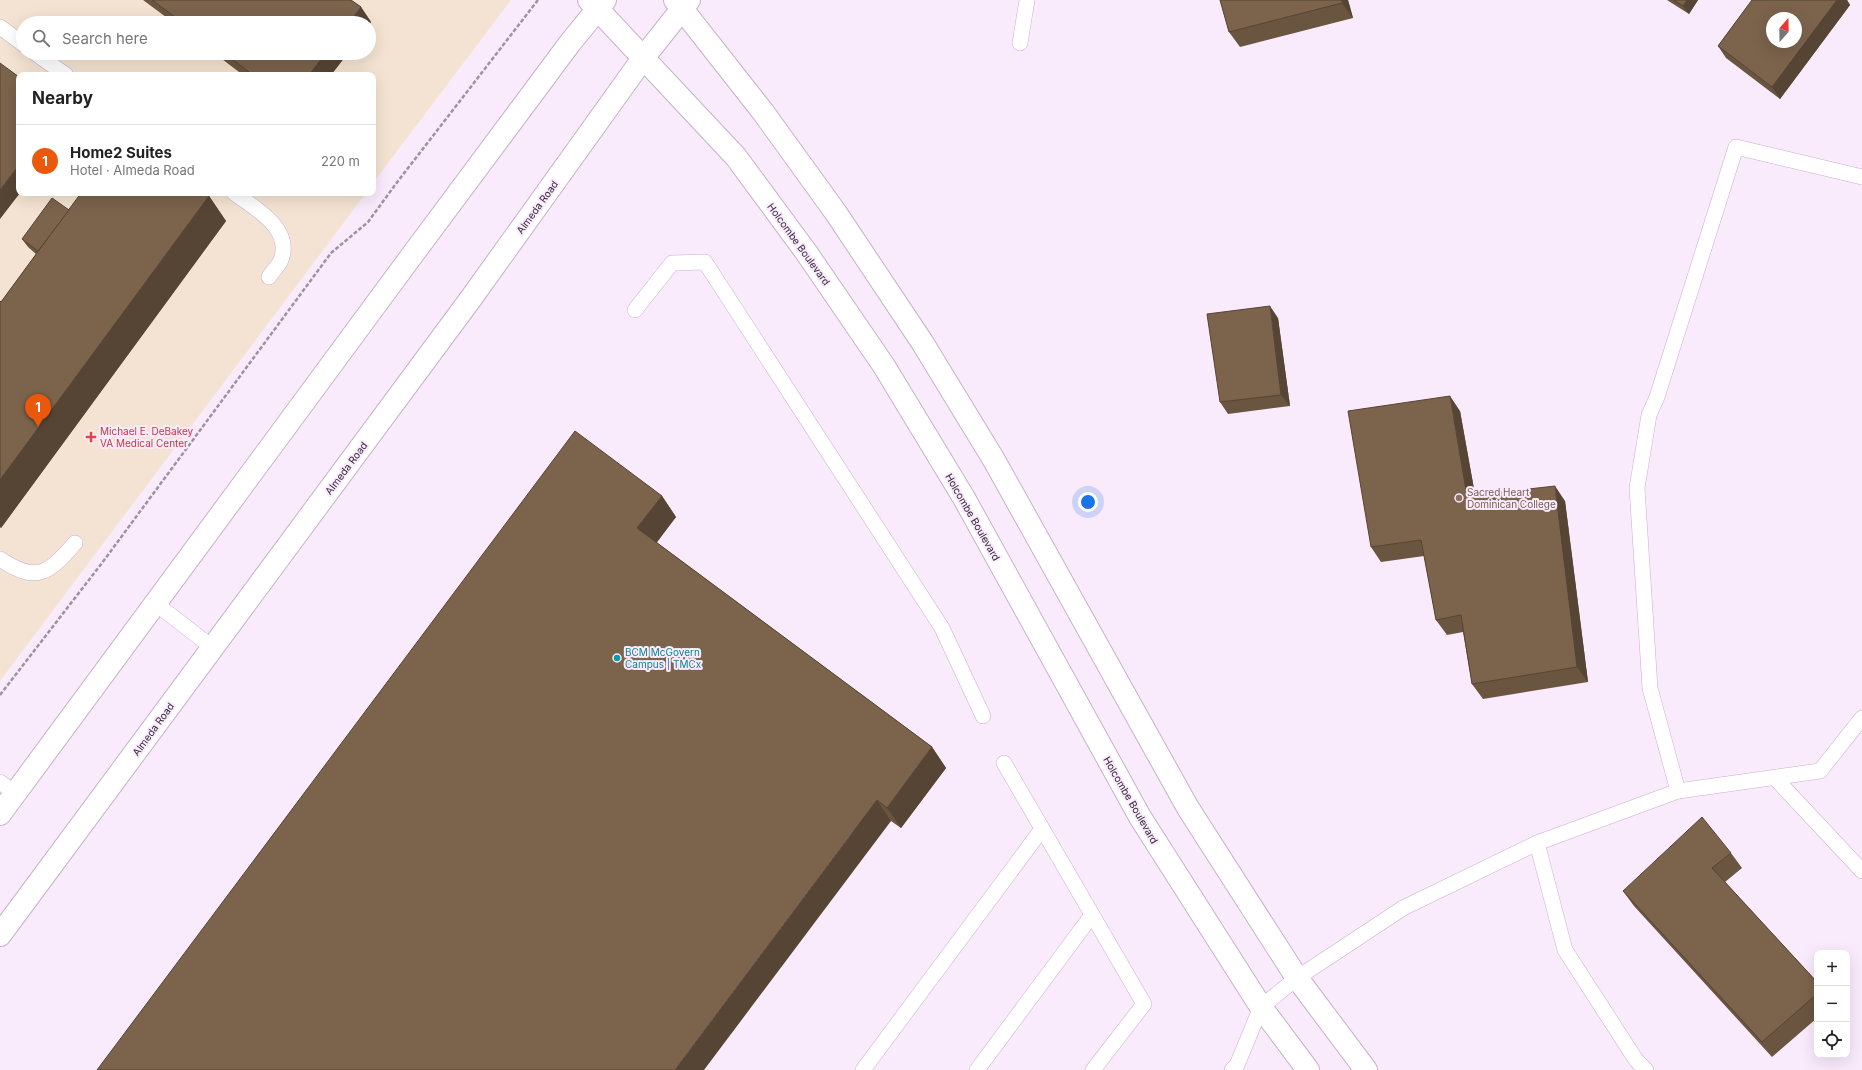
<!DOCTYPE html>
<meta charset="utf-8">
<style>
:root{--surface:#fff;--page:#f2f2f2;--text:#222;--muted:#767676;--line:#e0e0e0;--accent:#ea580c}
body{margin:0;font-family:Inter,sans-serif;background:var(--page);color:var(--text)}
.controls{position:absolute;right:12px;bottom:12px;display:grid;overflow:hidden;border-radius:8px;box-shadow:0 4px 16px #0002}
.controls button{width:36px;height:36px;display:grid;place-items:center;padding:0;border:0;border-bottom:1px solid var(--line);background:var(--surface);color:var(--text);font:20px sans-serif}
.compass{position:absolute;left:1766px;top:12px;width:36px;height:36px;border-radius:50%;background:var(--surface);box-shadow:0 4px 16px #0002;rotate:20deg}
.you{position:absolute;left:1088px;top:502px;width:14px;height:14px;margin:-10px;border:3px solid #fff;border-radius:50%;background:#1a73e8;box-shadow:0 0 0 6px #1a73e833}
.badge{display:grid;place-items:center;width:26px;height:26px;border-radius:50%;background:var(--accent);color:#fff;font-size:13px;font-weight:700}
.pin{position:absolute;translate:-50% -33px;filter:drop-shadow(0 1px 2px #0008)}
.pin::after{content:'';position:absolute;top:21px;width:14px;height:12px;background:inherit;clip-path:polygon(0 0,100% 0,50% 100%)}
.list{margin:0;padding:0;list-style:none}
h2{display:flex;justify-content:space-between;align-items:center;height:52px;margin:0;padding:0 16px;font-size:17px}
h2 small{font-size:13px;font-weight:400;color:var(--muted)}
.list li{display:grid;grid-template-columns:26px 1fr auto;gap:12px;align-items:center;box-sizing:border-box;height:72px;padding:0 16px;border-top:1px solid var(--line)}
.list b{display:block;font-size:15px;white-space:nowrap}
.list p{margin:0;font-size:13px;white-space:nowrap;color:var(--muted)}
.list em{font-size:13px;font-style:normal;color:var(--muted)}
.icon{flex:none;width:22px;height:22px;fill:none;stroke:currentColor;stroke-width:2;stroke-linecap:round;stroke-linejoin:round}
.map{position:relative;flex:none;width:1862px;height:1070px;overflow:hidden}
.search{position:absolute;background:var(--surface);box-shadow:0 4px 16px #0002;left:16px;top:16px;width:360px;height:44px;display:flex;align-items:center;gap:10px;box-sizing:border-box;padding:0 14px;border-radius:22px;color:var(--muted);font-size:15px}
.panel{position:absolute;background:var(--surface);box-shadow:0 4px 16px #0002;left:16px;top:72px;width:360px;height:124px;border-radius:8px}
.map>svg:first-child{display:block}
.medical{fill:#f4e3d2;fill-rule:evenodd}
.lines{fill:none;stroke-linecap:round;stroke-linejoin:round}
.service-casing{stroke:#c7b0cc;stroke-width:16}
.primary-casing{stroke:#c7b0cc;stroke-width:24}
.path{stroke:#9e92a1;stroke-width:2.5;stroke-dasharray:4 2;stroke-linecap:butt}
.service{stroke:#fff;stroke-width:15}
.primary{stroke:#fff;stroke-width:22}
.wall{fill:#6a5541}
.shaded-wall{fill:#564535}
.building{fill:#7b634c;stroke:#564535;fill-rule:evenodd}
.health-dot{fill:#e0444e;stroke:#f9ebfc;stroke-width:1.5}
.education-dot{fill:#8d6e63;stroke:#f9ebfc;stroke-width:1.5}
.culture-dot{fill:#0f9aa8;stroke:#f9ebfc;stroke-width:1.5}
.labels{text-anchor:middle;stroke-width:4;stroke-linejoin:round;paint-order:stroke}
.street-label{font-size:10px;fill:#312833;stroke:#f9ebfc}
.health-label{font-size:10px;fill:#be3a42;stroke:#f9ebfc;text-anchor:start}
.education-label{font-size:10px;fill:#785e54;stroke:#f9ebfc;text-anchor:start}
.culture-label{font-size:10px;fill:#0d838f;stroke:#f9ebfc;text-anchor:start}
</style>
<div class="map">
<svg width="1862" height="1070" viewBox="0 0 1862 1070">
<rect width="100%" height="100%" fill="#f9ebfc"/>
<path class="medical" d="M0,0H511L373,183V75H19V193H366L0,681ZM23,23H369V53H23Z"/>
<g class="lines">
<defs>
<g id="service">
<path d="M0,27L23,44"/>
<path d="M1020,43L1027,0"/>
<path d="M35,53L66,75"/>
<path d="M234,193C255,208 295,230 280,262C277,267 272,272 269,277"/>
<path d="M635,310L672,263L705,262L942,628L983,716"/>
<path d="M0,559C37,584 49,573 75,543"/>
<path d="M155,603L213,648"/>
<path d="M1004,763L1144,1004L1093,1070"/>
<path d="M1775,778L1862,871"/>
<path d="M0,782L15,793"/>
<path d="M1678,791L1650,688L1637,488L1649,415L1657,397L1736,147L1862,177"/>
<path d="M1537,843L1565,950L1636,1060L1646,1070"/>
<path d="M863,1070L1042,829"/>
<path d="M977,1070L1092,915"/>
<path d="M1232,1070L1237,1065L1261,1007L1297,978L1403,908L1537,843L1678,791L1820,771L1862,718"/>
</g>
<g id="primary">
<path d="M589,0L736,157L806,252L884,366L964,498L1140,817L1261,1007L1308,1070"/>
<path d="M675,0L763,112L836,213L922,342L994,460L1188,808L1297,978L1366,1070"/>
<path d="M0,814L413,254L570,43L605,0"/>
<path d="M0,935L472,297L644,57L689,0"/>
</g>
</defs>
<use href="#service" class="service-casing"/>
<use href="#primary" class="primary-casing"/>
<path class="path" d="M0,695L102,563L331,253L368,222L398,181L538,0"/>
<use href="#service" class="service"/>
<use href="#primary" class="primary"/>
</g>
<g class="wall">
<path d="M143,0H351L361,7L371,22L369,23H174Z"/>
<path d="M1220,0H1348L1353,18L1240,47L1229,32Z"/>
<path d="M1667,0H1698L1689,14Z"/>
<path d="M1752,0H1847L1850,5L1780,99L1726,58L1718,46Z"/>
<path d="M214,53H348L331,75H243Z"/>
<path d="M209,196L226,221L1,528L0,527V301L1,302L36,254L28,247L22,239L69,210Z"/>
<path d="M1278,318L1290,406L1228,414L1220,402Z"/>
<path d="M1460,411L1475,495L1565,501L1588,682L1483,699L1472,684L1463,632L1447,635L1436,620L1424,556L1381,562L1371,547Z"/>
<path d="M662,496L676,517L656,542L932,747L946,768L901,828L891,821L97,1070Z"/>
<path d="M1731,853L1742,868L1725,882L1817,982V1018L1772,1057L1634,906L1623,891Z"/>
</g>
<g class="shaded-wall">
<path d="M1342,0H1348L1353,18L1342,3Z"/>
<path d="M1687,0H1698L1689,14L1683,6Z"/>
<path d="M1837,0H1847L1850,5L1780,99L1772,87Z"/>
<path d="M361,7L371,22L369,25V23H349Z"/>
<path d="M326,53H348L331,75H309Z"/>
<path d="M19,165V193H20L0,219V190Z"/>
<path d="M209,196L226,221L1,528L0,526V480Z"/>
<path d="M1270,306L1278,318L1290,406L1281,395Z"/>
<path d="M1450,396L1460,411L1478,511L1467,496Z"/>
<path d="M1555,486L1565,501L1588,682L1577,667Z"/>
<path d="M662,496L676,517L652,549L637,528Z"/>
<path d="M932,747L946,768L901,828L887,808Z"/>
<path d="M877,800L891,821L704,1070H675Z"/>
</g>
<g class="building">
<path d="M152,0H351L361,7L349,23H183Z"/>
<path d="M1220,0H1342V3L1229,32Z"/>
<path d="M1674,0H1687L1683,6Z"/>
<path d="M1752,0H1837L1772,87L1718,46ZM1772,18H1796V42H1772Z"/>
<path d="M224,53H326L309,75H253Z"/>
<path d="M0,63L19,77V165L0,190Z"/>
<path d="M81,193H204L209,196L0,480V301L1,302Z"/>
<path d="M52,198L69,210L38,251L22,239Z"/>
<path d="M1270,306L1281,395L1220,402L1207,314Z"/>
<path d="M1450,396L1467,496L1555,486L1577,667L1472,684L1461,615L1436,620L1421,540L1371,547L1348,411Z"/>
<path d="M575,431L662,496L637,528L932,747L887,808L877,800L675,1070H97Z"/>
<path d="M1702,817L1731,853L1712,868L1817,982V994L1762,1042L1623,891Z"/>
</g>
<path class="health-dot" d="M89 431h4v4h4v4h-4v4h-4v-4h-4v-4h4z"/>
<circle class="education-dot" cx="1459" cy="498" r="4"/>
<circle class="culture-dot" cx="617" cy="658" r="4"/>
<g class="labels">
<g class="street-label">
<text transform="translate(537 207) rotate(-54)" y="4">Almeda Road</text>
<text transform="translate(799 244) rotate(54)" y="4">Holcombe Boulevard</text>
<text transform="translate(346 468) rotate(-53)" y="4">Almeda Road</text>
<text transform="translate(973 517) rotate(60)" y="4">Holcombe Boulevard</text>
<text transform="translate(153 729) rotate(-54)" y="4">Almeda Road</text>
<text transform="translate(1131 800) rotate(60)" y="4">Holcombe Boulevard</text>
</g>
<g class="health-label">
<text x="100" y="435">Michael E. DeBakey<tspan x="100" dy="12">VA Medical Center</tspan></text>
</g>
<g class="education-label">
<text x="1467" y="496">Sacred Heart<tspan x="1467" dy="12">Dominican College</tspan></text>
</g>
<g class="culture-label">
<text x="625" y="656">BCM McGovern<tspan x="625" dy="12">Campus | TMCx</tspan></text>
</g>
</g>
</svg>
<div class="controls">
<button>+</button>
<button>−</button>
<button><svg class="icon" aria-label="locate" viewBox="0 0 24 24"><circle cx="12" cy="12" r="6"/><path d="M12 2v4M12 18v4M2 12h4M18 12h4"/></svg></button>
</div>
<svg class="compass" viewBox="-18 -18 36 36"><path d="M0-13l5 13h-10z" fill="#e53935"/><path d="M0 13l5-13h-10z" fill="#767676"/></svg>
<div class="you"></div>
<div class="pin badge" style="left:38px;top:427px">1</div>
<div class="search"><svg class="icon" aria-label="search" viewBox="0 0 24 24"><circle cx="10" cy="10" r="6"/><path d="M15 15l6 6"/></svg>Search here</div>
<section class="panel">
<h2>Nearby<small></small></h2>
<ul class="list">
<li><span class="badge">1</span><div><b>Home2 Suites</b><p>Hotel · Almeda Road</p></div><em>220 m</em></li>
</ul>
</section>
</div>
